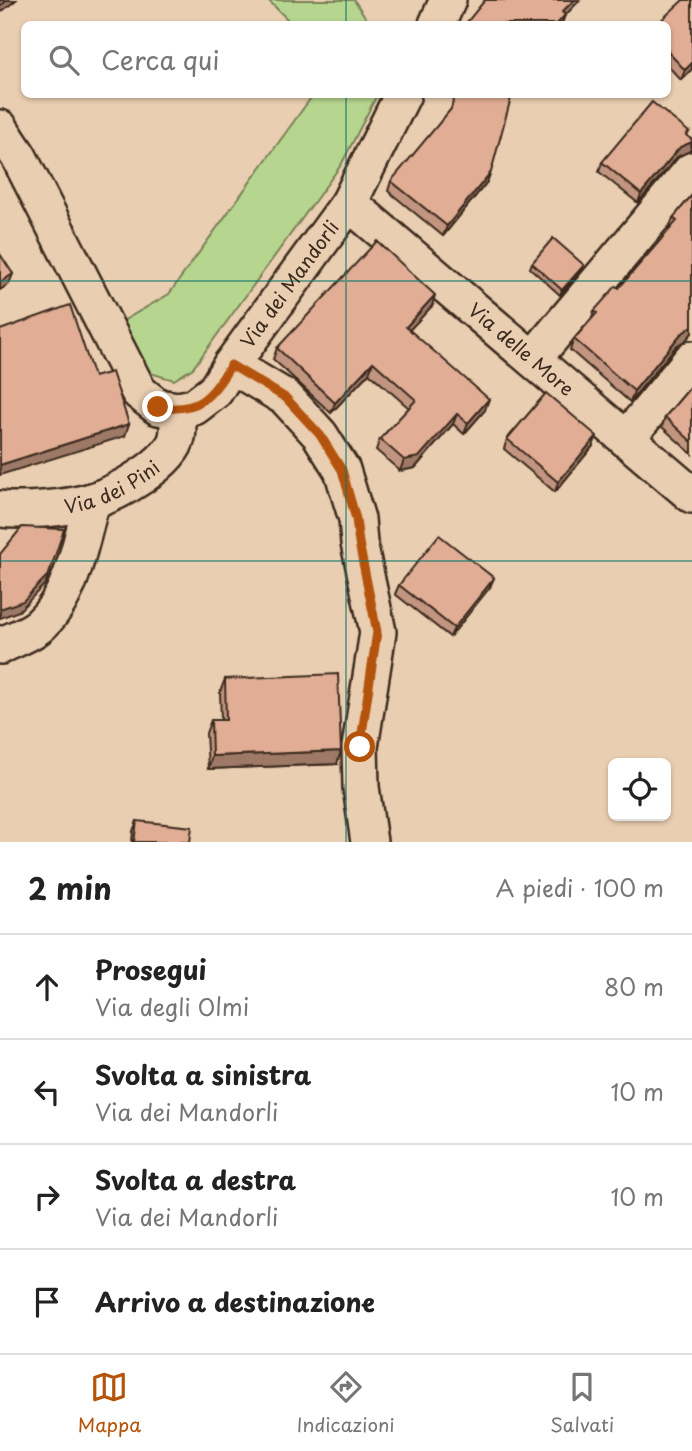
<!DOCTYPE html>
<html lang="it">
<meta charset="utf-8">
<style>
:root{--surface:#fff;--page:#f2f2f2;--text:#222;--muted:#767676;--line:#e0e0e0;--accent:#b45309}
body{margin:0;font-family:"Playpen Sans",sans-serif;background:var(--page);color:var(--text)}
.controls{position:absolute;right:21px;bottom:21px;display:grid;overflow:hidden;border-radius:10px;box-shadow:0 2px 5px #0004}
.controls button{width:63px;height:63px;display:grid;place-items:center;padding:0;border:0;border-bottom:2px solid var(--line);background:var(--surface);color:var(--text);font:35px sans-serif}
.stop{position:absolute;width:21px;height:21px;margin:-16px;border:5px solid #b45309;border-radius:50%;background:#fff}
.stop.end{background:#b45309;border-color:#fff;box-shadow:0 2px 7px #0008}
.list{margin:0;padding:0;list-style:none}
h2{display:flex;justify-content:space-between;align-items:center;height:91px;margin:0;padding:0 28px;font-size:30px}
h2 small{font-size:23px;font-weight:400;color:var(--muted)}
.list li{display:grid;grid-template-columns:46px 1fr auto;gap:21px;align-items:center;box-sizing:border-box;height:105px;padding:0 28px;border-top:2px solid var(--line)}
.list b{display:block;font-size:26px;white-space:nowrap}
.list p{margin:0;font-size:23px;white-space:nowrap;color:var(--muted)}
.list em{font-size:23px;font-style:normal;color:var(--muted)}
.icon{flex:none;width:38px;height:38px;fill:none;stroke:currentColor;stroke-width:2;stroke-linecap:round;stroke-linejoin:round}
.map{position:relative;flex:none;width:692px;height:842px;overflow:hidden}
.search{position:absolute;background:var(--surface);box-shadow:0 2px 5px #0004;left:21px;right:21px;top:21px;height:77px;display:flex;align-items:center;gap:18px;box-sizing:border-box;padding:0 24px;border-radius:10px;color:var(--muted);font-size:26px}
.sheet{height:511px;background:var(--surface)}
nav{display:flex;justify-content:space-around;align-items:center;box-sizing:border-box;height:98px;border-top:2px solid var(--line);background:var(--surface);font-size:19px;color:var(--muted)}
nav a{display:grid;justify-items:center;gap:4px}
nav .on{color:var(--accent)}
.map>svg:first-child{display:block}
.green{fill:#b6d68f;stroke:#788056;stroke-width:2}
.lines{fill:none;stroke-linecap:round;stroke-linejoin:round}
.minor-casing{stroke:#3b2a1e;stroke-width:40}
.minor{stroke:#eaceb1;stroke-width:35}
.wall{fill:#c29580;stroke:#3b2a1e;stroke-width:2}
.shaded-wall{fill:#9e7968;stroke:#3b2a1e;stroke-width:2}
.building{fill:#e1ad95;stroke:#3b2a1e;stroke-width:2}
.route{stroke:#b45309;stroke-width:9}
.grid{fill:none;stroke:#0f766e;stroke-width:2;stroke-opacity:0.55}
.labels{text-anchor:middle;stroke-width:5;stroke-linejoin:round;paint-order:stroke}
.street-label{font-size:19px;fill:#3b2a1e;stroke:#eaceb1}
</style>
<div class="map">
<svg width="692" height="842" viewBox="0 0 692 842">
<rect width="100%" height="100%" fill="#eaceb1"/>
<filter id="ink" filterUnits="userSpaceOnUse"><feTurbulence type="fractalNoise" baseFrequency=".0143" numOctaves="2"/><feDisplacementMap in="SourceGraphic" scale="14" xChannelSelector="R" yChannelSelector="G"/><feConvolveMatrix kernelMatrix="1 2 1 2 8 2 1 2 1" color-interpolation-filters="sRGB"/></filter>
<g filter="url(#ink)">
<g class="green">
<path d="M268,0H354L370,24H292Z"/>
<path d="M313,95H377L341,165L193,368L174,380L150,373L123,321L169,294Z"/>
</g>
<g class="lines">
<defs>
<g id="minor">
<path d="M437,24L448,0"/>
<path id="s1" d="M0,128L19,157L139,392L158,407L178,410L194,407L215,391L231,365L349,203L403,94"/>
<path id="s2" d="M349,203L692,495"/>
<path d="M533,359L692,170"/>
<path d="M231,365L286,398L320,435L342,470L357,519L359,543L378,632L360,747L361,787L369,842"/>
<path d="M626,439L692,359"/>
<path id="s3" d="M0,509C24,512 69,508 92,501C116,494 172,463 177,437C179,429 177,419 178,410"/>
<path d="M0,646C12,640 28,635 39,626C73,596 80,542 92,501"/>
</g>
</defs>
<use href="#minor" class="minor-casing"/>
<use href="#minor" class="minor"/>
</g>
<g class="wall">
<path d="M692,0V69L681,80L668,66V24Z"/>
<path d="M689,132L687,136L692,140V145L690,151L677,157L638,203L599,172L602,162Z"/>
<path d="M391,181L487,182L443,236L388,191Z"/>
<path d="M692,195V333L686,340L676,346L630,402L570,350L574,339L591,320L594,311L619,288L670,230L669,229L673,218Z"/>
<path d="M532,263L582,270L560,295L530,268Z"/>
<path d="M432,306L409,330L485,410L464,434L453,424L415,468L400,471L376,450L380,439L409,408L369,373L331,413L273,359L277,348Z"/>
<path d="M692,385V454L662,427L665,417Z"/>
<path d="M507,439L593,446L555,492L504,449Z"/>
<path d="M399,585L490,587L450,637L395,594Z"/>
<path d="M225,679L337,764L208,769L206,733L211,720H221L220,692Z"/>
<path d="M137,821L190,842H132L133,831Z"/>
</g>
<g class="shaded-wall">
<path d="M7,0H16L0,13V6Z"/>
<path d="M574,0H580L559,22L562,12Z"/>
<path d="M565,15L562,24H557Z"/>
<path d="M692,63V69L681,80L685,70Z"/>
<path d="M692,142L690,151L677,157L638,203L641,194L680,147Z"/>
<path d="M491,172L487,182L443,236L447,226Z"/>
<path d="M584,265L582,270L560,295L562,290Z"/>
<path d="M13,274L9,284L0,290V282Z"/>
<path d="M435,295L432,306L402,338L406,327Z"/>
<path d="M692,326V333L686,340L676,346L630,402L634,391L680,335Z"/>
<path d="M373,362L369,373L331,413L335,403Z"/>
<path d="M489,399L485,410L464,434L468,423Z"/>
<path d="M457,414L453,424L415,468L400,471L404,460Z"/>
<path d="M129,424L125,436L0,475V465Z"/>
<path d="M597,436L593,446L555,492L558,482Z"/>
<path d="M49,574L45,584L19,611L0,618V609Z"/>
<path d="M494,578L490,587L450,637L454,628Z"/>
<path d="M341,751L337,764L208,769L212,756Z"/>
</g>
<g class="building">
<path d="M0,0H7L0,6Z"/>
<path d="M485,0H574L562,12L565,15L557,24H470L467,22Z"/>
<path d="M683,0H692V63L685,70L668,52V24H657Z"/>
<path d="M455,94H512L491,172L447,226L391,181L451,109Z"/>
<path d="M652,102L689,132L686,135L692,140V142L680,147L641,194L602,162Z"/>
<path d="M692,195V326L680,335L634,391L574,339L597,313L594,311L616,286L619,288L677,221L673,218Z"/>
<path d="M553,238L584,265L562,290L532,263Z"/>
<path d="M377,241L435,295L406,327L489,399L468,423L457,414L419,457L404,460L380,439L416,400L373,362L335,403L277,348Z"/>
<path d="M0,254L13,274L0,282Z"/>
<path d="M70,305L94,377L112,372L129,424L0,465V330Z"/>
<path d="M692,385V442L665,417Z"/>
<path d="M546,393L597,436L558,482L507,439Z"/>
<path d="M22,527L64,529L49,574L23,601L0,609V554Z"/>
<path d="M439,535L494,578L454,628L399,585Z"/>
<path d="M338,674L341,751L212,756L211,720H226L225,679Z"/>
<path d="M137,821L192,827L190,842H134Z"/>
</g>
</g>
<g class="lines" filter="url(#ink)">
<path class="route" d="M158,407C199,413 210,398 231,365L286,398L320,435L342,470L356,519L359,543L377,632L360,747"/>
</g>
<path class="grid" d="M346,0V24M346,94V842M0,281H692M0,561H692"/>
<g class="labels">
<g class="street-label">
<text dy="7" stroke="none"><textPath href="#s1" startOffset="516">Via dei Mandorli</textPath></text>
<text dy="7" stroke="none"><textPath href="#s2" startOffset="226">Via delle More</textPath></text>
<text dy="7" stroke="none"><textPath href="#s3" startOffset="116">Via dei Pini</textPath></text>
</g>
</g>
</svg>
<div class="controls">
<button><svg class="icon" aria-label="locate" viewBox="0 0 24 24"><circle cx="12" cy="12" r="6"/><path d="M12 2v4M12 18v4M2 12h4M18 12h4"/></svg></button>
</div>
<div class="stop" style="left:360px;top:747px"></div>
<div class="stop end" style="left:158px;top:407px"></div>
<div class="search"><svg class="icon" aria-label="search" viewBox="0 0 24 24"><circle cx="10" cy="10" r="6"/><path d="M15 15l6 6"/></svg>Cerca qui</div>
</div>
<section class="sheet">
<h2>2 min<small>A piedi · 100 m</small></h2>
<ul class="list">
<li><svg class="icon" aria-label="ahead" viewBox="0 0 24 24"><path d="M12 20V5M6 11l6-6 6 6"/></svg><div><b>Prosegui</b><p>Via degli Olmi</p></div><em>80 m</em></li>
<li><svg class="icon" aria-label="left" viewBox="0 0 24 24"><path d="M17 20v-9H6M10 6l-5 5 5 5"/></svg><div><b>Svolta a sinistra</b><p>Via dei Mandorli</p></div><em>10 m</em></li>
<li><svg class="icon" aria-label="right" viewBox="0 0 24 24"><path d="M7 20v-9h11M14 6l5 5-5 5"/></svg><div><b>Svolta a destra</b><p>Via dei Mandorli</p></div><em>10 m</em></li>
<li><svg class="icon" aria-label="arrive" viewBox="0 0 24 24"><path d="M6 21V4h12l-3 4 3 4H6"/></svg><div><b>Arrivo a destinazione</b></div></li>
</ul>
</section>
<nav>
<a class="on"><svg class="icon" aria-label="map" viewBox="0 0 24 24"><path d="M3 6l6-2 6 2 6-2v14l-6 2-6-2-6 2zM9 4v14M15 6v14"/></svg>Mappa</a>
<a><svg class="icon" aria-label="directions" viewBox="0 0 24 24"><path d="M12 3l9 9-9 9-9-9zM9 14v-3h6M13 9l2 2-2 2"/></svg>Indicazioni</a>
<a><svg class="icon" aria-label="saved" viewBox="0 0 24 24"><path d="M7 4h10v16l-5-4-5 4z"/></svg>Salvati</a>
</nav>
